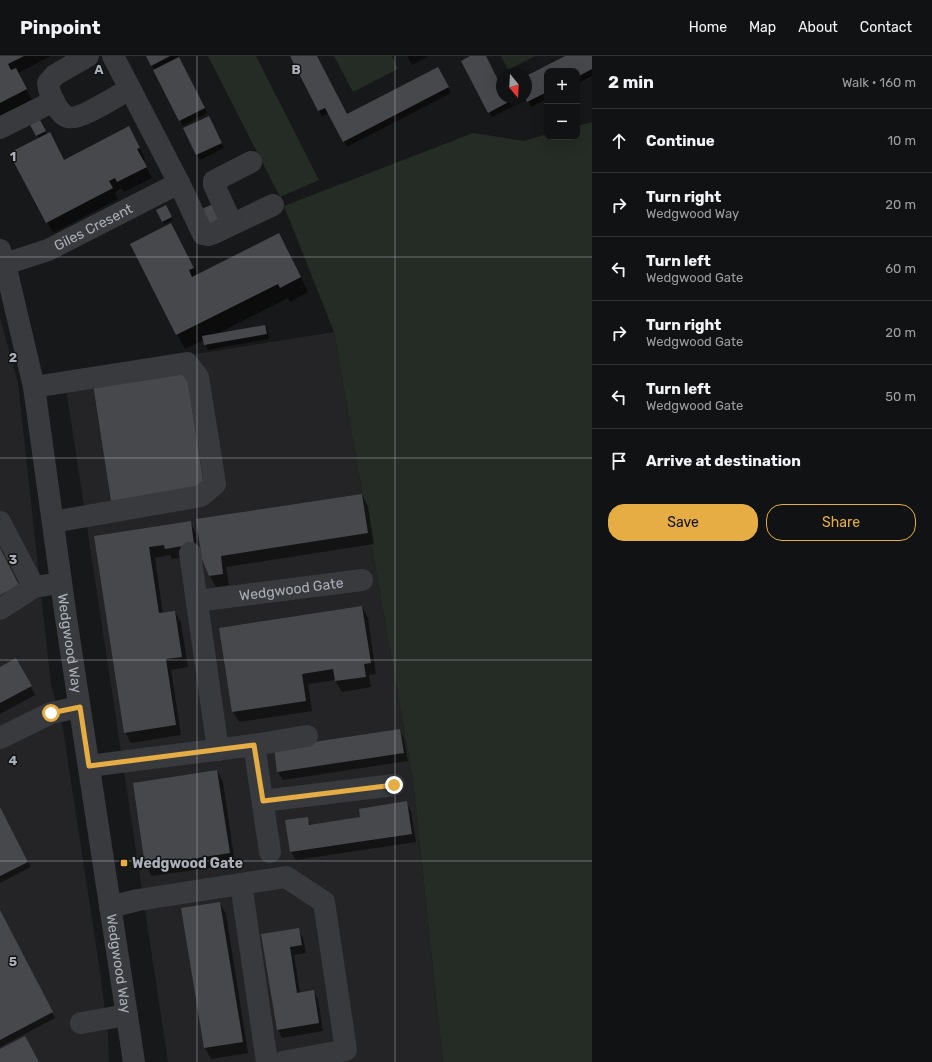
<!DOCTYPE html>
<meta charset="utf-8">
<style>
:root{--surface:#111213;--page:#1a1b1c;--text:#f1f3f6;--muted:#9c9ea0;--line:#303233;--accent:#e5ad44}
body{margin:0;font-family:Rubik,sans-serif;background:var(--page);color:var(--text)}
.controls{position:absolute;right:12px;top:12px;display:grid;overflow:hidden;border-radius:8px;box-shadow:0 4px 16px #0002}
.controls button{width:36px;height:36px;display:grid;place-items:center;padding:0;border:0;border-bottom:1px solid var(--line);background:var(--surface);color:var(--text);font:20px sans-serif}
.compass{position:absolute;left:496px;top:12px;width:36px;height:36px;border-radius:50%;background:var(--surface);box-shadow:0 4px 16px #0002;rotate:162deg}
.stop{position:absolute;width:12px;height:12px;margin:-9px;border:3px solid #e5ad44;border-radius:50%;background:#fff}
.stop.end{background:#e5ad44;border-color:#fff;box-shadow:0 1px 4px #0008}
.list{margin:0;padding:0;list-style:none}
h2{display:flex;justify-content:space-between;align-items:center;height:52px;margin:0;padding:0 16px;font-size:17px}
h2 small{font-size:13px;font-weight:400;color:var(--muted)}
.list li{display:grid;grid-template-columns:26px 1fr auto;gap:12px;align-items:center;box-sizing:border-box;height:64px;padding:0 16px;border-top:1px solid var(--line)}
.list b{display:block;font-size:15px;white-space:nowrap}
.list p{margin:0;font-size:13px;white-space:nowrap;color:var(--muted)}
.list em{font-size:13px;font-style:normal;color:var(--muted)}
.actions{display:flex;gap:8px;padding:12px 16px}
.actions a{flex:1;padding:9px 0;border:1px solid var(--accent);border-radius:16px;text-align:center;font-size:14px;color:var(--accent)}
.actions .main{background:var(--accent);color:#111}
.icon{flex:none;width:22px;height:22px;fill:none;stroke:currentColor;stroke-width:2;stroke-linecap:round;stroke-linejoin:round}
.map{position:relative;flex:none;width:592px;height:1006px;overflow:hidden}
header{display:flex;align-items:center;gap:24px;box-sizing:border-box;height:56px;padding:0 20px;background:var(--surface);border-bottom:1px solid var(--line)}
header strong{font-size:19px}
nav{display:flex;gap:22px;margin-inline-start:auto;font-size:14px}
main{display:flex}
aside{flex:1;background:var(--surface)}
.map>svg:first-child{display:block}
.built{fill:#242426}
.green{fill:#242c25}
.shadow{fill:#0007}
.building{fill:#47484c}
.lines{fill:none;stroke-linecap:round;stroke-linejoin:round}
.minor{stroke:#393a3e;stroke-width:22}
.route{stroke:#e5ad44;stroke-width:5}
.grid{fill:none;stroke:#abafb8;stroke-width:1;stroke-opacity:0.55}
.poi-dot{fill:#e5ad44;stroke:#121214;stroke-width:1.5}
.labels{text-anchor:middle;stroke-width:3;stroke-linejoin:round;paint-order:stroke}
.street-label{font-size:14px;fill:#abafb8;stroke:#121214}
.poi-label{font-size:14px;font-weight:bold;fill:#abafb8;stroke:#121214;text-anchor:start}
.grid-label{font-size:13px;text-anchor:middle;font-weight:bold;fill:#abafb8;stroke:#121214;stroke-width:3;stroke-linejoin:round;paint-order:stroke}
</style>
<header>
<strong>Pinpoint</strong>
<nav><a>Home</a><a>Map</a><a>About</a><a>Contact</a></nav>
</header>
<main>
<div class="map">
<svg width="592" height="1006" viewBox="0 0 592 1006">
<rect width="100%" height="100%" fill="#171819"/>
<g class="built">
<path d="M0,262L18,327L51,629L62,667L100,915L108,978L109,1006H0Z"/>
<path d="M334,276L413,724L443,1006H168L64,319Z"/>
</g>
<g class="green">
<path d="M208,0H256L319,124L280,141Z"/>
<path d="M334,0H392L398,13L353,36Z"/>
<path d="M501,0H535L508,14Z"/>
<path d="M592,66V1006H443L413,724L334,276L284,150L473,77L524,85L547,78V81H577V70Z"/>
</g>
<g class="shadow">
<path d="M0,0H51L18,17L32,44L0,60Z"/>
<path d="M147,0H178L207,57L183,70Z"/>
<path d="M291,0H316L346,59L441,17L451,37L347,91L329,57L322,60Z"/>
<path d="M407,0H429L412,9Z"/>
<path d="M473,0H485L502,33V42H526V21L568,0H592V20L577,28V15H547V43L531,51L527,43L492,61L489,56Z"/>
<path d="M40,65L47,79L64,105L135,82L145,103L143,104L152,122L124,136L122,132L115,136L118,143L53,177L11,98L39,83L32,69Z"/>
<path d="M211,66L224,92L200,104L184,73Z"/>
<path d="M166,151L173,164L164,168L157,155Z"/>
<path d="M171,168L198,219L287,193L308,236L290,246L288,242L215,279L265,270L268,276L269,283L208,294L204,284L185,293L131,189Z"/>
<path d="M362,439L368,450L374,488L226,511L229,529L216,531L210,520L203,502Z"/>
<path d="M190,466L196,477L200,499L172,503L170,499L155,502L163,558L175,556L181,567L188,611L171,614L181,679L131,687L125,676L95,480Z"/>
<path d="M362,551L368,562L376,618L369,619L371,631L342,636L335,624L308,628L312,655L239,666L233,656Z"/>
<path d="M16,603L35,639L0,658V612Z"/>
<path d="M399,674L404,682L408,705L283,724L278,716Z"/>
<path d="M217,715L223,726L235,808L152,820L146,810Z"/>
<path d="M406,746L411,755L416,786L296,804L291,796L286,765L307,762L311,769L361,762Z"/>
<path d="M0,753L31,811L0,827Z"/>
<path d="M220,847L226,858L248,997L211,1003L205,992L182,853Z"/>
<path d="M0,856L55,962L0,991Z"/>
<path d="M298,874L303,882L306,897L294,899L300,937L313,935L318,943L323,975L282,982L278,973L263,879Z"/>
</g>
<g class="building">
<path d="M0,0H24L8,8L11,14L16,12L27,33L0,47Z"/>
<path d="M146,0H170L151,10Z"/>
<path d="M290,0H317L347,58L438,11L449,31L343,86L325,52L318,55Z"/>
<path d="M470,0H486L502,32V42H516L488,57L461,5Z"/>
<path d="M565,0H592V13L577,21V15H547V36L527,46L525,42L526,20Z"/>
<path d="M179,1L205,52L179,65L153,14Z"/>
<path d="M209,60L222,87L196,99L183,72Z"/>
<path d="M40,64L46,75L36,80L30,69Z"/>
<path d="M129,70L140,92L137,93L147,111L117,126L115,122L109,125L113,132L46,167L9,97L50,76L64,104Z"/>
<path d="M213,148L220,163L209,168L202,153Z"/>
<path d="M166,149L172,161L162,166L156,154Z"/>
<path d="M171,167L194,212L189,214L192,221L279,177L301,221L280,232L278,228L176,279L130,188Z"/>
<path d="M265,269L267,278L204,289L202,280Z"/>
<path d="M186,313L204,431L111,445L93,328Z"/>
<path d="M362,438L368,477L221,500L223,518L209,520L202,503L196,463Z"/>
<path d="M191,465L194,488L165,493L164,489L149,491L159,557L175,555L182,601L166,603L176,669L124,677L94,480Z"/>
<path d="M0,492L19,529L0,539Z"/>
<path d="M362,550L371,607L364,608L366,621L335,625L333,613L302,618L306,645L232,656L219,572Z"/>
<path d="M16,602L32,630L0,647V611Z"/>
<path d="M400,673L404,697L277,716L274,692Z"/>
<path d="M217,714L230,797L145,810L133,727Z"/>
<path d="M407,745L412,778L290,796L285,764L308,761L309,769L360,761L359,753Z"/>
<path d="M0,751L28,806L0,820Z"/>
<path d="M220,846L243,986L204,992L181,852Z"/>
<path d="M0,854L53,956L0,984Z"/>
<path d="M299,872L302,889L290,891L297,937L314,934L319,967L277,974L261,878Z"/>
<path d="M25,980L39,1006H0V993Z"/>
</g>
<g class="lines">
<g class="minor">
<path d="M88,0L55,19L48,27C49,35 51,41 55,48C58,52 62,60 68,61C80,65 118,39 130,33"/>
<path d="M0,72L54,45"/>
<path d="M179,127L203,178L208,179L214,177L273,149"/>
<path d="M232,168L214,129V125L251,106"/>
<path id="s1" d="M0,194L5,208L34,331L66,562L134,1006"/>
<path id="s2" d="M5,208L48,194L179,127L113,0"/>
<path d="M34,331L187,307L198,321L215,428L201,440L53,466"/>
<path d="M0,466L34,531"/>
<path d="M190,497L218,694"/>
<path id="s3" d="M197,545L362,524"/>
<path d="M0,553L34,531L47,529"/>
<path d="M0,682L51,657L79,651"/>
<path d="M254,689L270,796"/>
<path d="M89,710L254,689L307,680"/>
<path d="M263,745L394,729"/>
<path d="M241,828L267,1006"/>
<path d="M110,851L138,844L286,821L324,846L346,994L283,1006"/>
<path d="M81,967L127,959"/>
</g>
</g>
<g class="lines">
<path class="route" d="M51,657L80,651L89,710L254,689L263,745L394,729"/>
</g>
<path class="grid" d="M197,0V1006M395,0V1006M0,201H592M0,402H592M0,604H592M0,805H592"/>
<rect class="poi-dot" x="120" y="803" width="8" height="8" rx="2"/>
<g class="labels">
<g class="street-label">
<text dy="5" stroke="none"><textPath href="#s2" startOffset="96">Giles Cresent</textPath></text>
<text dy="5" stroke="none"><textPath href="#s3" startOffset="95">Wedgwood Gate</textPath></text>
<text dy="5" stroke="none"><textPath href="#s1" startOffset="400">Wedgwood Way</textPath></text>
<text dy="5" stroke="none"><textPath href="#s1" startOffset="724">Wedgwood Way</textPath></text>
</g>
<g class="poi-label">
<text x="132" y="812">Wedgwood Gate</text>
</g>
</g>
<g class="grid-label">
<text x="99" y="18">A</text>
<text x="296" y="18">B</text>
<text x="13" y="105">1</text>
<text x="13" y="306">2</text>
<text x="13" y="508">3</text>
<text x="13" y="709">4</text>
<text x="13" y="910">5</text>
</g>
</svg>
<div class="controls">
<button>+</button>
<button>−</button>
</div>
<svg class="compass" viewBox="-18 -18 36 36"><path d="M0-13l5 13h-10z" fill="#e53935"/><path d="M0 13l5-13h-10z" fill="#9c9ea0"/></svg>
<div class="stop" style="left:51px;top:657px"></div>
<div class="stop end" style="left:394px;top:729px"></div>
</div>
<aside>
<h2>2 min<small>Walk · 160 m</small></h2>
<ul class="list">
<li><svg class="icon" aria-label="ahead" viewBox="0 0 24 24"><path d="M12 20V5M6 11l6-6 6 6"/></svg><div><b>Continue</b></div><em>10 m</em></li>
<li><svg class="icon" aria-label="right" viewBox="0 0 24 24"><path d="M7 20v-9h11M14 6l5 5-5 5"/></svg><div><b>Turn right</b><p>Wedgwood Way</p></div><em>20 m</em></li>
<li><svg class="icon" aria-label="left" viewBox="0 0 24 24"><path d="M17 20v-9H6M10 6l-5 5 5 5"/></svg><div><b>Turn left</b><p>Wedgwood Gate</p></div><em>60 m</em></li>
<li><svg class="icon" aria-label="right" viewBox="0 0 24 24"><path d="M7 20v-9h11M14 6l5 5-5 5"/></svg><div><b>Turn right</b><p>Wedgwood Gate</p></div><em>20 m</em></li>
<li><svg class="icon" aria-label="left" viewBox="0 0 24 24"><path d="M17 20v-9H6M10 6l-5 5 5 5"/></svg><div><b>Turn left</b><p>Wedgwood Gate</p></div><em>50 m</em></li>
<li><svg class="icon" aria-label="arrive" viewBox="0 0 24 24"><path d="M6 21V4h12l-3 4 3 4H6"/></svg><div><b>Arrive at destination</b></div></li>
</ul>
<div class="actions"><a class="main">Save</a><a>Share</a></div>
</aside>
</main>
